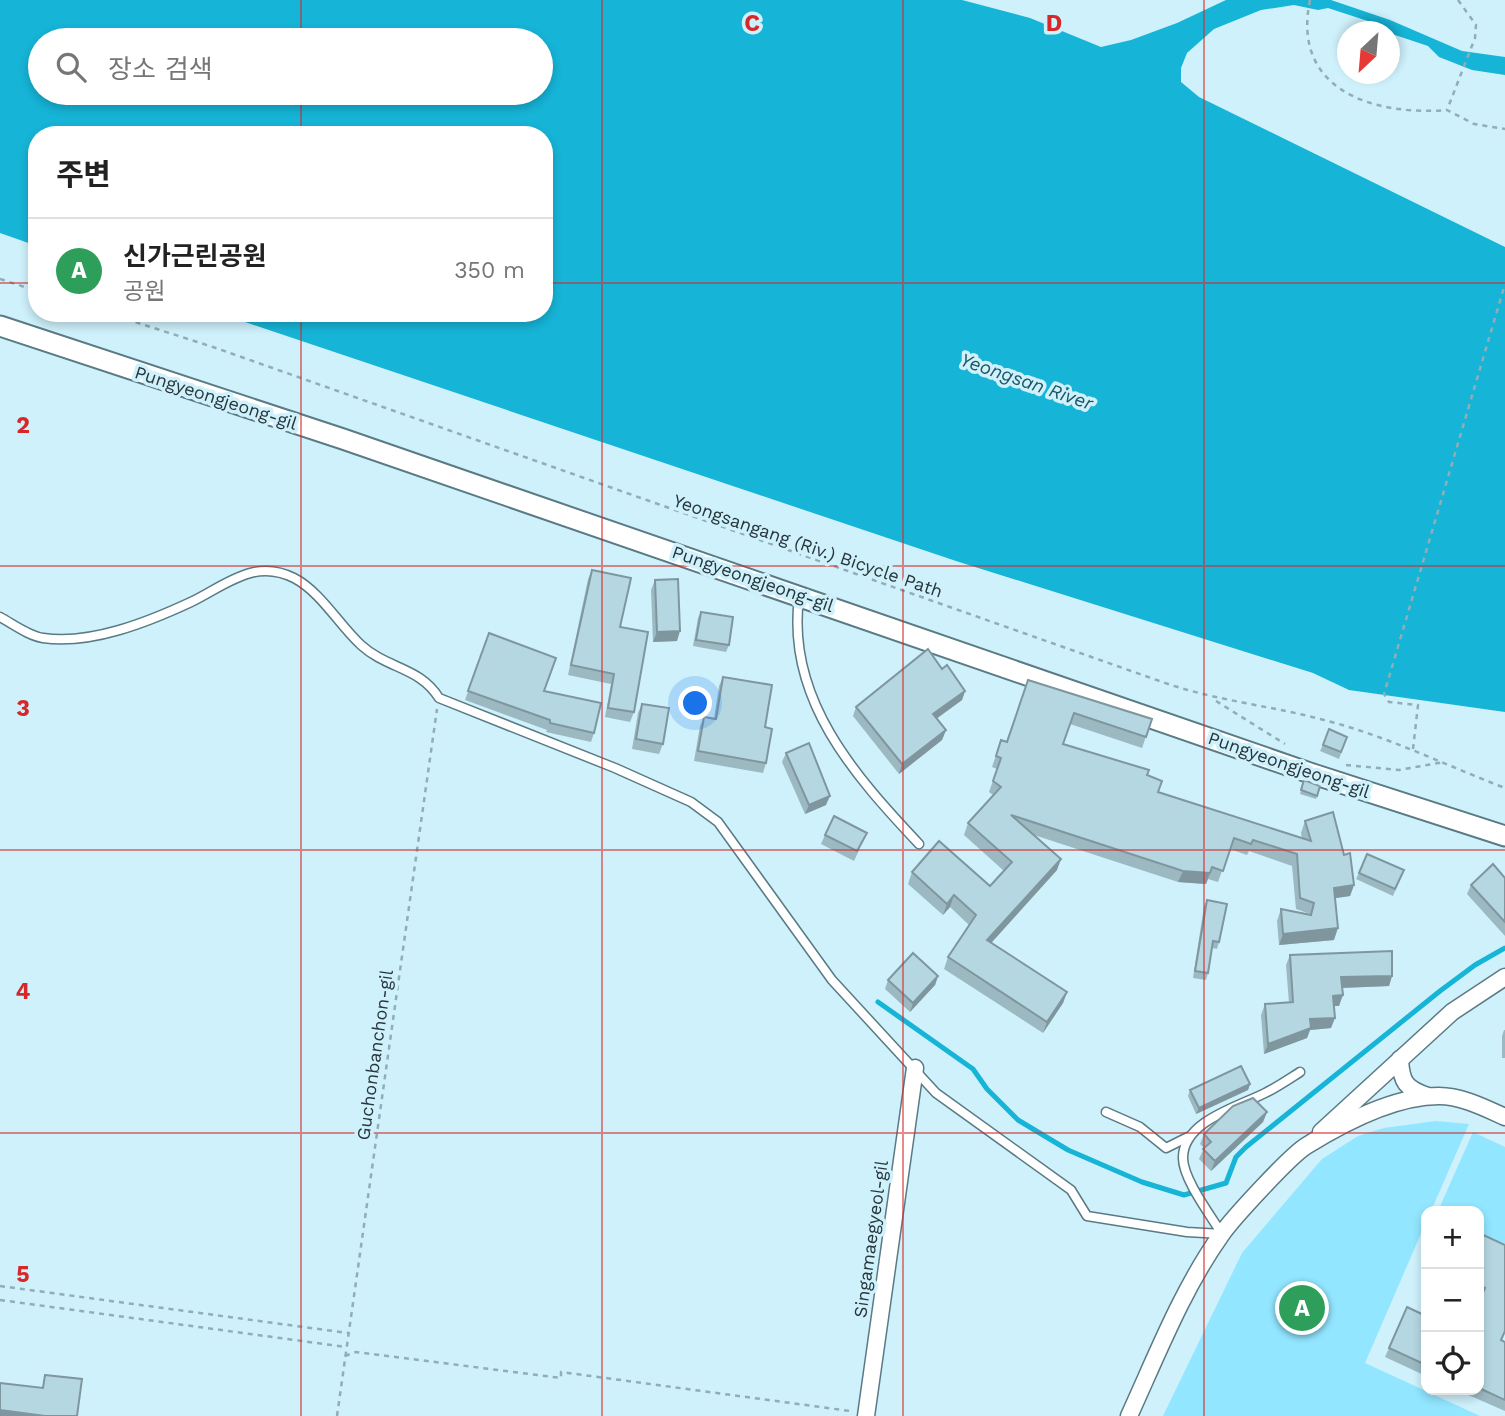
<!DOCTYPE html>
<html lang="ko">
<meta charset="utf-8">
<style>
:root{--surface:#fff;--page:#f2f2f2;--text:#222;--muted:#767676;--line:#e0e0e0;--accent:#ea580c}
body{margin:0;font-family:"Work Sans","Noto Sans KR",sans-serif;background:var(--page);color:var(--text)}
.controls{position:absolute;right:21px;bottom:21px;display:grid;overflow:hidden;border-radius:14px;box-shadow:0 4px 10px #0003}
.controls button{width:63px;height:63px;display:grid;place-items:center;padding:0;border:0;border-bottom:2px solid var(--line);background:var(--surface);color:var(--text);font:35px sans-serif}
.compass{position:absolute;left:1337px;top:21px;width:63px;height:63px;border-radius:50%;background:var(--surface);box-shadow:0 4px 10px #0003;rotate:206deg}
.you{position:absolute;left:696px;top:704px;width:24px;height:24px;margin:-18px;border:5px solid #fff;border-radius:50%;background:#1a73e8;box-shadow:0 0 0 10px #1a73e833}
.badge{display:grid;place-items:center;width:46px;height:46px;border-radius:50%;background:var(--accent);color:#fff;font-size:23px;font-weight:700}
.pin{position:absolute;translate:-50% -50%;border:4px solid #fff;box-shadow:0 2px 7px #0006}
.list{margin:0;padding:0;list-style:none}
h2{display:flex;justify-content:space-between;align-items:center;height:91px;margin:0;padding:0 28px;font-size:30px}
h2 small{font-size:23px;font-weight:400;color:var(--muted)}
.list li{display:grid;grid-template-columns:46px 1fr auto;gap:21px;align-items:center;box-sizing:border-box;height:105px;padding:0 28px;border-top:2px solid var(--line)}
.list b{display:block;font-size:26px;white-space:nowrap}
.list p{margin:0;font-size:23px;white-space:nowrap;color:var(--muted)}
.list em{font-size:23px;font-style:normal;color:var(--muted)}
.icon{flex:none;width:38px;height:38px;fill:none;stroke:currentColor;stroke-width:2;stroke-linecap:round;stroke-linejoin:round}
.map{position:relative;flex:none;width:1505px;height:1416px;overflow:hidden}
.search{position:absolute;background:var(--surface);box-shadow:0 4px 10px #0003;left:28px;top:28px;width:525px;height:77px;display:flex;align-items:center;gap:18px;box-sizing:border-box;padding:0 24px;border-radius:38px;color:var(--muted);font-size:26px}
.panel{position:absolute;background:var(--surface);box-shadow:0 4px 10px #0003;left:28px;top:126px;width:525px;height:196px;border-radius:28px}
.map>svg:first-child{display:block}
.green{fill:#92e6ff}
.water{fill:#16b4d7;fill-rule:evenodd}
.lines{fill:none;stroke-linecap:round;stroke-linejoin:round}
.stream{stroke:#16b4d7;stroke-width:5}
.service-casing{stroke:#5a7a84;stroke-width:11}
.minor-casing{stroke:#5a7a84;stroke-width:19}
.tertiary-casing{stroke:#5a7a84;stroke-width:23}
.path{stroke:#91adb6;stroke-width:2.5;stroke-dasharray:5 5;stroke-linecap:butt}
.service{stroke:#fff;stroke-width:8}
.minor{stroke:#fff;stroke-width:16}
.tertiary{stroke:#fff;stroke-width:19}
.wall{fill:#9cb9c2}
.shaded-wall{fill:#7f969e}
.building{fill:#b5d7e2;stroke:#7f969e;stroke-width:2}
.grid{fill:none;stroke:#d62828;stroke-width:2;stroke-opacity:0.55}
.labels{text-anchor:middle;stroke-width:7;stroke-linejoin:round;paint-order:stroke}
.street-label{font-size:18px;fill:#28363b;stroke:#cef1fc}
.water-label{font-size:19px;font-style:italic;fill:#1e5665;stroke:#cef1fc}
.grid-label{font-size:23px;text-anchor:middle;font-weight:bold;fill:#d62828;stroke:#cef1fc;stroke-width:7;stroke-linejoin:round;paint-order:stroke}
</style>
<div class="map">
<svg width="1505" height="1416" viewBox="0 0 1505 1416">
<rect width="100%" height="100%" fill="#cef1fc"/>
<g class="green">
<path d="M1436,1121L1469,1124L1431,1211H1426V1222L1365,1363L1480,1416H1163L1242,1253L1322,1159L1358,1136L1384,1128Z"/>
<path d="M1473,1132L1505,1147V1245L1479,1233V1211H1438Z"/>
</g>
<path class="water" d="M0,0H962L1030,18L1101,47L1131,40L1177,23L1226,0H1331L1390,20L1462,51L1505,57V75L1472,70L1439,57L1428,46L1383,31L1377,24L1328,8L1318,10L1294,5L1261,10L1214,29L1187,53L1181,68V82L1199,97L1505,247V712L1349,690L1313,673L956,561L218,313H544V135H37V246L0,233ZM40,40H541V93H40Z"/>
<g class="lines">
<path class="stream" d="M878,1002L973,1069L987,1089L1018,1120L1068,1150L1142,1182L1184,1195L1226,1183L1236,1157L1246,1147L1440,991L1475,965L1505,948"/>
<defs>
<g id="service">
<path d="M799,598C786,699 855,776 919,844"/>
<path d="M0,617C13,624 29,636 43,638C91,645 148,622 191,602C226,585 254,558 294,578C321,592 339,625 361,645C387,669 420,667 439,698L615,768L691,802L718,822L832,980L936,1093L1071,1190L1087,1216L1187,1232L1222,1234C1211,1216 1182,1178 1183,1157C1184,1120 1241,1106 1267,1092C1279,1086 1289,1079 1300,1072"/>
<path d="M1106,1112L1140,1127L1166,1148L1188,1137"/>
</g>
<g id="minor">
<path d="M1400,1059C1401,1082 1406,1089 1428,1096"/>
<path d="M1321,1132L1452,1012L1505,977"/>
<path d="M866,1416L915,1068"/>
<path d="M1129,1416C1157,1355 1182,1290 1221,1235C1232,1219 1290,1156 1306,1146C1343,1123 1394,1096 1439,1096C1462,1096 1485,1108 1505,1117"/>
</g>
<path id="tertiary" d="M0,326L343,439L1310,773L1505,836"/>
</defs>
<use href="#service" class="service-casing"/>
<use href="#minor" class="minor-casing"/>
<use href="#tertiary" class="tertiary-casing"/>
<g class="path">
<path d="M1310,0C1291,90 1373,116 1447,110"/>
<path d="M1458,0L1476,25L1475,38L1447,110L1474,124L1505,129"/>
<path d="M0,279L37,291"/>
<path d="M107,313L213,347L1168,684C1219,701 1272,706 1324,720C1387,736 1445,765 1505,788"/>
<path d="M1216,701L1285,744"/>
<path d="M1413,749L1418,705L1389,702L1384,694L1505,284"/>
<path d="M1346,765L1399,770L1444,762"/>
<path d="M0,1286L348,1333"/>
<path d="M0,1300L346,1347"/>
<path d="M345,1356L356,1352L561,1378V1372L850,1411"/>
<path d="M337,1416L437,709"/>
</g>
<use href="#service" class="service"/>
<use href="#minor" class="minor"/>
<use href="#tertiary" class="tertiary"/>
</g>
<g class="wall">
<path d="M592,570L620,627L634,712L630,722L605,717L611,684L568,675L588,579Z"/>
<path d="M655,580L677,641L653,642L651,590Z"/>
<path d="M701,612L729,645L726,652L693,646L698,618Z"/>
<path d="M489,633L544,691L594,733L591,742L546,732L547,730L465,700Z"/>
<path d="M942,669L965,691L962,700L936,719L946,730L942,740L899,774L853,716L856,707Z"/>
<path d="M723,677L765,727L766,763L763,773L694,761L700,726L704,717L714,718L719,686Z"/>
<path d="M1028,680L1152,719L1142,748L1070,724L1063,744L1147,775L1158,792L1302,839L1301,833L1305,821L1344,855L1354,885L1350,896L1335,898L1334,940L1279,945L1277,921L1281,909L1310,915V914L1296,909L1292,866L1249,851L1247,855L1230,849L1218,882L1208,879L1206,884L1178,882L1034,835L1057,870L991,943L1067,992L1063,1003L1043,1033L944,969L948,957L969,925L950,907L943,915L908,884L912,872L990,886L1004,871L964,835L968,823L993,795L989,792L997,769L992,767L1001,740L1006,742Z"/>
<path d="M642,704L663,744L659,754L632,749L638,713Z"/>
<path d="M1347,737L1339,759L1320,751L1323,745Z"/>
<path d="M786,753L826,805L805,814L782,762Z"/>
<path d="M1304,780L1320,786L1316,799L1300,794Z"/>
<path d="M867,833L854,861L821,844L825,835Z"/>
<path d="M1404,870L1393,896L1356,879L1359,873Z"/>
<path d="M1505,878V936L1467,894L1471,885Z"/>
<path d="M1207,900L1219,942L1217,949L1212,948L1208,973L1206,980L1193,978L1204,906Z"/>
<path d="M1290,955L1392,976L1389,986L1342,988L1339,1006H1334L1331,1028L1310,1030L1307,1038L1264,1054L1261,1015L1265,1004L1289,1003L1286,965Z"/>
<path d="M938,976L935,985L910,1012L885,989L888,980Z"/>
<path d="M1504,1030H1505V1058H1502V1036Z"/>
<path d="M1250,1084L1248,1090L1196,1114L1188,1096L1190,1090Z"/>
<path d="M1267,1112L1263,1122L1211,1171L1199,1159L1204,1148L1200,1144L1204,1134Z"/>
<path d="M1479,1233L1502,1340L1505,1342V1411L1457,1390H1479V1302L1481,1297L1479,1296Z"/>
<path d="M1426,1316V1376L1385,1357L1389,1348Z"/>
</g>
<g class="shaded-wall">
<path d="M680,631L677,641L653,642L657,632Z"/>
<path d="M965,691L962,700L929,724L933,714Z"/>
<path d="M946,730L942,740L899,774L902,764Z"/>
<path d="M830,796L826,805L805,814L809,805Z"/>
<path d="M1061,859L1057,870L983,952L987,940Z"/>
<path d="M1183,871L1210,873L1206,884L1178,882Z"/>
<path d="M1354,885L1350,896L1329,899L1334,888Z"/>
<path d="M954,895L950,907L943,915L947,904Z"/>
<path d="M1338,928L1334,940L1279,945L1283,934Z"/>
<path d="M938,976L935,985L910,1012L913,1003Z"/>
<path d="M1392,976L1389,986L1338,988L1341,977Z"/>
<path d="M1067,992L1063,1003L1043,1033L1047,1022Z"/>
<path d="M1343,995L1339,1006H1329L1333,996Z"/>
<path d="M1335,1018L1331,1028L1310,1030L1307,1038L1264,1054L1268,1044L1310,1019Z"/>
<path d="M1250,1084L1248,1090L1196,1114L1199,1108Z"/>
<path d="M1267,1112L1263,1122L1211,1171L1215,1161Z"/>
<path d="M0,1410L45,1416H0Z"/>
</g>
<g class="building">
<path d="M592,570L631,578L620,627L648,632L634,712L608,708L614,674L571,665Z"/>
<path d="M678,579L680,631L657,632L655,580Z"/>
<path d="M701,612L733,617L729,645L696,640Z"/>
<path d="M489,633L556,658L544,691L601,703L594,733L550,723V720L468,691Z"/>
<path d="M928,649L942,669L947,665L965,691L933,714L946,730L902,764L856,707Z"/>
<path d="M723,677L772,685L765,727L772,729L766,763L698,751L704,717L716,719Z"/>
<path d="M1028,680L1152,719L1146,737L1074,713L1063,744L1149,770L1147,775L1162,781L1158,792L1311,841L1305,821L1333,812L1344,855L1350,853L1354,885L1334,888L1338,928L1283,934L1281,909L1311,915L1314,903L1300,898L1297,854L1253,840L1251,844L1234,838L1223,871L1212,867L1210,873L1183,871L1011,815L1061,859L987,940L1067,992L1047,1022L948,957L976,915L954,895L947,904L912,872L939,841L990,886L1012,862L968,823L1001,787L993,781L1001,758L996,756L1001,740L1007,742Z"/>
<path d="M642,704L669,708L663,744L636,739Z"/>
<path d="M1329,729L1347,737L1341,752L1323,745Z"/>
<path d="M809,743L830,796L809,805L786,753Z"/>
<path d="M1304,780L1320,786L1317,796L1301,790Z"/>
<path d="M834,816L867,833L857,851L825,835Z"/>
<path d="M1367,854L1404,870L1395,889L1359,873Z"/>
<path d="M1493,864L1505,878V922L1471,885Z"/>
<path d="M1207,900L1227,904L1219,942L1213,941L1208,973L1195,971Z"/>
<path d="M1392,951V976L1341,977L1343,995L1333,996L1335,1018L1310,1019L1311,1028L1268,1044L1265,1004L1293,1002L1290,955Z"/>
<path d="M913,953L938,976L913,1003L888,980Z"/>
<path d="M1241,1066L1250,1084L1199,1108L1190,1090Z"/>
<path d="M1253,1098L1267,1112L1215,1161L1203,1149L1211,1142L1204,1134L1233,1106Z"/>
<path d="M1479,1233L1505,1245V1331L1501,1340L1505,1342V1400L1479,1388V1302L1485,1288L1479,1285Z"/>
<path d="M1407,1307L1426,1316V1365L1389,1348Z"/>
<path d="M45,1375L82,1379L77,1416H45L0,1410V1383L43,1388Z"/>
</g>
<path class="grid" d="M301,0V40M602,0V1416M903,0V1416M1204,0V1416M301,93V135M0,283H37M544,283H1505M301,313V1416M0,566H1505M0,850H1505M0,1133H1505"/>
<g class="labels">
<g class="street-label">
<text transform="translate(216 398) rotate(18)" y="6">Pungyeongjeong-gil</text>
<text transform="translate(808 546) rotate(19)" y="6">Yeongsangang (Riv.) Bicycle Path</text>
<text transform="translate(753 579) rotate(19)" y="6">Pungyeongjeong-gil</text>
<text transform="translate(1289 765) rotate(19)" y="6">Pungyeongjeong-gil</text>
<text transform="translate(375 1055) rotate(-82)" y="6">Guchonbanchon-gil</text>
<text transform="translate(871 1239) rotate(-82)" y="6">Singamaegyeol-gil</text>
</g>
<g class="water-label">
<text transform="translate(1027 381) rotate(19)" y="7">Yeongsan River</text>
</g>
</g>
<g class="grid-label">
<text x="752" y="31">C</text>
<text x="1054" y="31">D</text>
<text x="23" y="433">2</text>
<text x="23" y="716">3</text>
<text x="23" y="999">4</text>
<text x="23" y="1282">5</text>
</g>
</svg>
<div class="controls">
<button>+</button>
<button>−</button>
<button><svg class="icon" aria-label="locate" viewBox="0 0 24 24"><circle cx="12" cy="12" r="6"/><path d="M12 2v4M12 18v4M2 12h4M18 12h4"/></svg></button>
</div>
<svg class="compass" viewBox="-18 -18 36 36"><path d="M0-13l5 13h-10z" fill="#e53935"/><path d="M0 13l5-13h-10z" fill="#767676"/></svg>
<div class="you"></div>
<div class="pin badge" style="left:1302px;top:1308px;background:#2e9e5b">A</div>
<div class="search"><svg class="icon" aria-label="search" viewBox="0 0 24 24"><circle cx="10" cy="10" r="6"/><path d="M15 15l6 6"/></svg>장소 검색</div>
<section class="panel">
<h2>주변<small></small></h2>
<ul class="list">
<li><span class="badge" style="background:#2e9e5b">A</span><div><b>신가근린공원</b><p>공원</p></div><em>350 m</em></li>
</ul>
</section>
</div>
